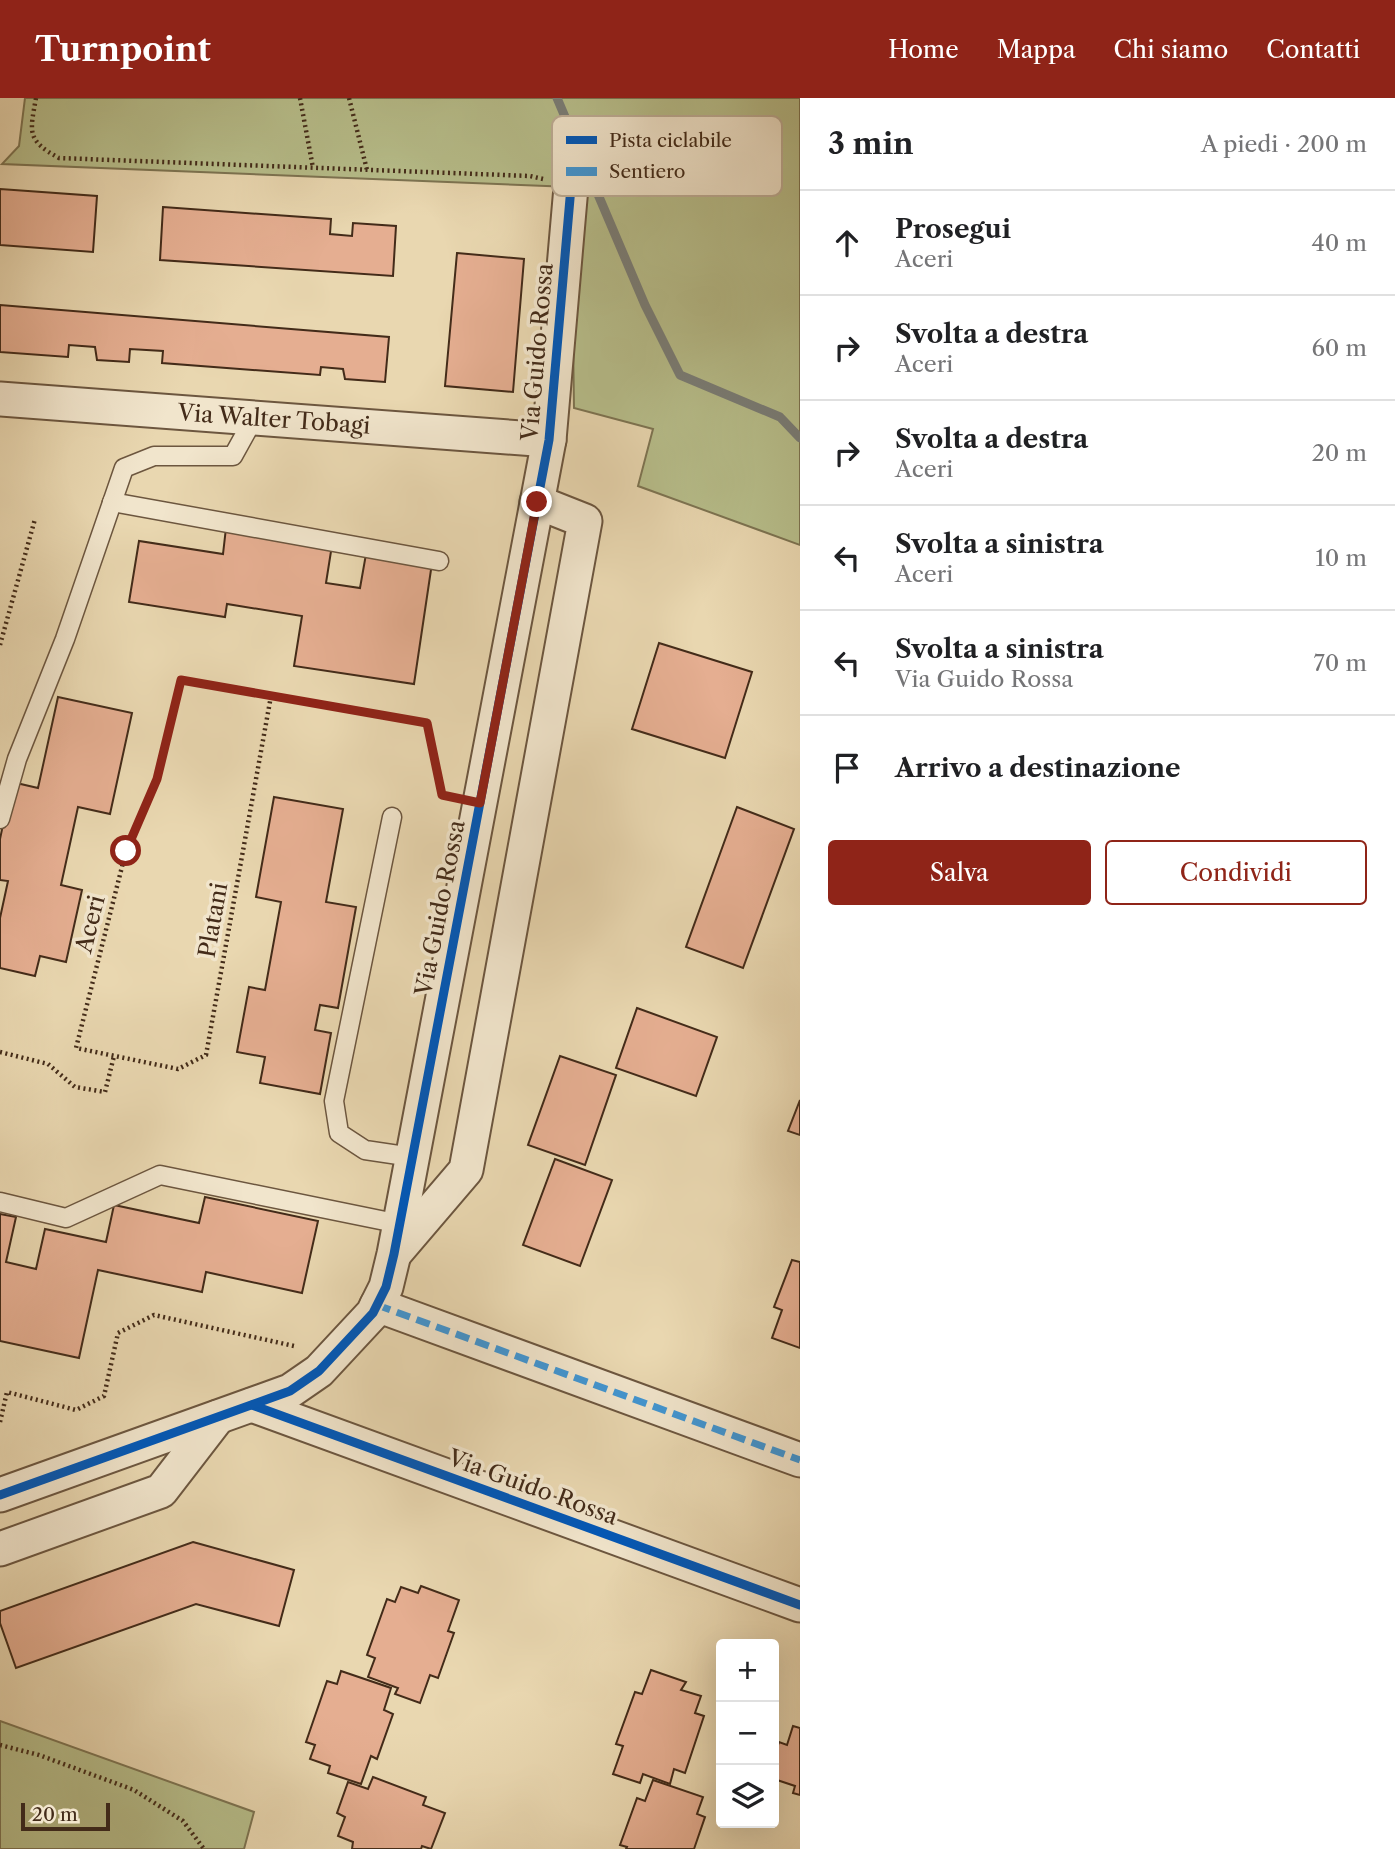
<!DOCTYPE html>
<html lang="it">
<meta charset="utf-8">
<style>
:root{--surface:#fff;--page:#f6f6f6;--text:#202124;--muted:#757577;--line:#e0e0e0;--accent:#8f2418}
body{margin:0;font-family:"Libre Caslon Text",serif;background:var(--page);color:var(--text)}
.controls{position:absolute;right:21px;bottom:21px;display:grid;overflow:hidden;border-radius:7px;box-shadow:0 7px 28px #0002}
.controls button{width:63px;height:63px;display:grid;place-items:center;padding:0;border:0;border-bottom:2px solid var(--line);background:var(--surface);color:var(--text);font:35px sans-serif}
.scale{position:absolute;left:21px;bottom:18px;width:89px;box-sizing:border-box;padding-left:7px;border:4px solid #432b19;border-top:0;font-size:19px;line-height:24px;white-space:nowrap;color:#432b19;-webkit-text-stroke:5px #f1e5cc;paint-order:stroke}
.stop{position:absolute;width:21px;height:21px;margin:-16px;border:5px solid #8f2418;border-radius:50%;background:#fff}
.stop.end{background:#8f2418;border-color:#fff;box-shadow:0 2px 7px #0008}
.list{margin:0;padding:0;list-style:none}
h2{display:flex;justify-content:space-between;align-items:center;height:91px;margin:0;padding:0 28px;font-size:30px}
h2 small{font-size:23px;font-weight:400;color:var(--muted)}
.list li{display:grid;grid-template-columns:46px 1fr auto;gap:21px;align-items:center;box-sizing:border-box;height:105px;padding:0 28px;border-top:2px solid var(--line)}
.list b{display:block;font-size:26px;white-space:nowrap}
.list p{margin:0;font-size:23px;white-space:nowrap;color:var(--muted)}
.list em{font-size:23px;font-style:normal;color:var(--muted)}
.actions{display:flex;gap:14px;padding:21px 28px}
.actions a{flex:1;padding:16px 0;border:2px solid var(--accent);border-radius:7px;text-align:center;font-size:24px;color:var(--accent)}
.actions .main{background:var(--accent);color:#fff}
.icon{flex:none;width:38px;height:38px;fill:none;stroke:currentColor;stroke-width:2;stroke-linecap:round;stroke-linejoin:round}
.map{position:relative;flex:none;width:800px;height:1751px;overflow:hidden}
header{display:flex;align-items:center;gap:42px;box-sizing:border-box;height:98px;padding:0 35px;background:var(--accent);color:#fff}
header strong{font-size:33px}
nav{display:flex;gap:38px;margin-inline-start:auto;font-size:24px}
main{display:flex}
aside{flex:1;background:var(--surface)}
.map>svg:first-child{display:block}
.green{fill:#b7be8b;stroke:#7d7452;stroke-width:2}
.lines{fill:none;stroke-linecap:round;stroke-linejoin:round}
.stream{stroke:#7a7e78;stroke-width:9}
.building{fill:#e5ae91;stroke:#432b19;stroke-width:2}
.lane-casing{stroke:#6c563f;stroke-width:21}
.street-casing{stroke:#6c563f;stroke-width:37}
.path{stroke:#432b19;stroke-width:4.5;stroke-dasharray:2 3.5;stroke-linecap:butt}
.lane{stroke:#f1e5cc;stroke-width:18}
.street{stroke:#f1e5cc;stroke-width:33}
.quiet{stroke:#4096d4;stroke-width:7;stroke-dasharray:14 7;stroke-linecap:butt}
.cycleway-casing{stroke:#f1e5cc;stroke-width:13}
.cycleway{stroke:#0057b8;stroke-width:9}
.route{stroke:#8f2418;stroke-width:9}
.labels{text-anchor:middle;stroke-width:7;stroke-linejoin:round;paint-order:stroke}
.street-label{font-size:23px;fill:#432b19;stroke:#f1e5cc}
.key{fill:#f1e5cc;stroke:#bdad96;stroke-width:2}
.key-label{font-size:19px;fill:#432b19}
</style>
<header>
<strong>Turnpoint</strong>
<nav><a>Home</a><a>Mappa</a><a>Chi siamo</a><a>Contatti</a></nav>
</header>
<main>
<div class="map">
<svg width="800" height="1751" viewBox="0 0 800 1751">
<rect width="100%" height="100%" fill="#e9d7b0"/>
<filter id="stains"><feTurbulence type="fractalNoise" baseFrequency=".00286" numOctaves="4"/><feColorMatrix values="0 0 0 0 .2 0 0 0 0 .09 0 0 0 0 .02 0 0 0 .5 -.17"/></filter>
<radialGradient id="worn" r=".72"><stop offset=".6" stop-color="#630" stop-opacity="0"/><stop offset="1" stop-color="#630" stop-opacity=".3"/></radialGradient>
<g class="green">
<path d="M25,0H800V447L638,388L653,331L574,310L571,89L2,66L19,48Z"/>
<path d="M0,1623L254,1714L244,1751H0Z"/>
</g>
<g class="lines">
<path class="stream" d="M557,0L645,207L680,277L780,319L800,340"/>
</g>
<g class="building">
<path d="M0,91L97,98L93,154L0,147Z"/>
<path d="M163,109L331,121L330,136L352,138L353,125L396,128L393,178L160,162Z"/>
<path d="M457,155L524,161L513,294L445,288Z"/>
<path d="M0,207L389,239L385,284L345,281L343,271L321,269L320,277L162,265L163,253L130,251L129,264L97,262L95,249L69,247L68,259L0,254Z"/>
<path d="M226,430L332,447L326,485L360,490L366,456L432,465L414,586L294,568L302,518L227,506L225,519L129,504L139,443L223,456Z"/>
<path d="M659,545L752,574L725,660L632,631Z"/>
<path d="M58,599L132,615L110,716L78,709L61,787L82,792L66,864L40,858L35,878L0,870V820L8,783L0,782V741L12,684L38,690Z"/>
<path d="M274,699L343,711L326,804L356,809L338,910L320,907L315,932L331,935L320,996L260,985L265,959L237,954L249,889L265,892L281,804L256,799Z"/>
<path d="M737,709L794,731L743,870L686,849Z"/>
<path d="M637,910L717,939L696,998L616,970Z"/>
<path d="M560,958L616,977L585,1067L528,1047Z"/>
<path d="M800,1002V1037L788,1033Z"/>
<path d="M555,1061L612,1082L580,1168L523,1147Z"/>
<path d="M205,1099L318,1123L302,1195L206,1174L202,1194L98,1172L79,1260L0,1243V1116L16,1119L6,1164L36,1171L45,1131L106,1144L114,1107L199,1125Z"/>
<path d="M792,1162L800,1164V1250L772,1240L782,1212L774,1209Z"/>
<path d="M193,1444L294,1472L279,1528L196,1506L16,1570L0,1525V1513Z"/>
<path d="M421,1488L459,1502L448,1533L454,1535L438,1580L430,1577L420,1605L395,1596L398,1590L368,1579L375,1560L367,1557L387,1501L395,1504L401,1489L418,1495Z"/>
<path d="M651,1572L686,1584L681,1592L701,1598L695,1615L704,1618L685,1675L674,1671L670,1686L643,1676L640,1685L613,1676L623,1648L616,1646L635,1594L642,1596Z"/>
<path d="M341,1573L391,1590L384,1612L393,1616L377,1661L371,1658L361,1686L328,1675L330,1668L310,1661L315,1647L306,1644L327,1583L337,1586Z"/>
<path d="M793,1628L800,1630V1697L793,1695L795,1688L774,1681V1660L779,1644L787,1647Z"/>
<path d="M373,1679L426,1699L423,1707L445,1715L431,1751L422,1748L421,1751H352L353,1744L338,1738L345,1719L337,1715L348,1684L368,1691Z"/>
<path d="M653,1682L703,1699L697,1716L705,1719L694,1751H626L627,1749L620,1747L637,1700L645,1703Z"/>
</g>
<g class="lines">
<defs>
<g id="lane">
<path d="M112,404L439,463"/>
<path d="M392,719L334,1003L339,1035L365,1052L412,1059"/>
<path d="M0,721L17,661L65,541L124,370L154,358H233L254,320"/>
<path d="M0,1104L66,1120L160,1077L400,1126"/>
</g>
<g id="street">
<path d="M0,301L549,342"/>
<path d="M396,1154L466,1072L585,423L537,404"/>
<path d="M377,1207L800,1362"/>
<path d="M252,1307L800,1507"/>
<path d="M0,1397L290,1293L319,1273L373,1215L386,1189L394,1156L549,342L571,89"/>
<path d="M0,1451L161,1393L218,1319"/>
</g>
</defs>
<use href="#lane" class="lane-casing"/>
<use href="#street" class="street-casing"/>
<g class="path">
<path d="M36,0C30,34 26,42 59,60L530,78L543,81"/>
<path d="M300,0L313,70"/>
<path d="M349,0L367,72"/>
<path d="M0,547L35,421"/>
<path d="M271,598L206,957L178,971L76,950L126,753L157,681L181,582L427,625L442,697L452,700"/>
<path d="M0,954L48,966L75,989L105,994L114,958"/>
<path d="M0,1324L7,1294L76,1312L104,1298L118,1235L154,1217L294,1248"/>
<path d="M0,1647L39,1657L134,1692L183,1723L204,1751"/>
</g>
<use href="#lane" class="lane"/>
<use href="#street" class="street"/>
<path class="quiet" d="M377,1207L800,1362"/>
<defs>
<g id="cycleway">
<path d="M252,1307L800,1507"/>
<path d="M0,1397L290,1293L319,1273L373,1215L386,1189L394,1156L549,342L571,89"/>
</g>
</defs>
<use href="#cycleway" class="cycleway-casing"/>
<use href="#cycleway" class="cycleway"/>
</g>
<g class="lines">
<path class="route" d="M126,753L157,681L181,582L427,625L442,697L480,705L537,404"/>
</g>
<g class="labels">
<g class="street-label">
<text transform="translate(537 254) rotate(-85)" y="8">Via Guido Rossa</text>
<text transform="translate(274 321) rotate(4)" y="8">Via Walter Tobagi</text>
<text transform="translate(440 810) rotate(-79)" y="8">Via Guido Rossa</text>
<text transform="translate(213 822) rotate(-80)" y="8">Platani</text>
<text transform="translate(90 826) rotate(-76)" y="8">Aceri</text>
<text transform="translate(533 1389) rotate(20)" y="8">Via Guido Rossa</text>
</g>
</g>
<rect x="552" y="18" width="230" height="80" rx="10" class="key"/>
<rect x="566" y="38" width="31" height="8" fill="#0057b8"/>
<rect x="566" y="69" width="31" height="9" fill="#4096d4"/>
<g class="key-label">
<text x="609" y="49">Pista ciclabile</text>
<text x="609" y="80">Sentiero</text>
</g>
<rect width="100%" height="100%" filter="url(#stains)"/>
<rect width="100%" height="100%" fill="url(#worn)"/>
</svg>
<div class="controls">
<button>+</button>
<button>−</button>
<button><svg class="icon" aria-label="layers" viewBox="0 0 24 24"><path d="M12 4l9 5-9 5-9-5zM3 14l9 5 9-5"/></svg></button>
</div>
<div class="scale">20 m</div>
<div class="stop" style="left:126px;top:753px"></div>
<div class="stop end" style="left:537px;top:404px"></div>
</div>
<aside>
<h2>3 min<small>A piedi · 200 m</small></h2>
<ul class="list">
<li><svg class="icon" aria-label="ahead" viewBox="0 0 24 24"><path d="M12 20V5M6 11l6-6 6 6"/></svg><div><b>Prosegui</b><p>Aceri</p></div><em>40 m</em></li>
<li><svg class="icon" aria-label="right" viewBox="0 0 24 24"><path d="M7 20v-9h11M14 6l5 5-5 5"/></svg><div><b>Svolta a destra</b><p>Aceri</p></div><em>60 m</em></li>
<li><svg class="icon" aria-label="right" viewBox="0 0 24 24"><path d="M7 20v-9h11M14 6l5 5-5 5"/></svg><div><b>Svolta a destra</b><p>Aceri</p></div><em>20 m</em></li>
<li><svg class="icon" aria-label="left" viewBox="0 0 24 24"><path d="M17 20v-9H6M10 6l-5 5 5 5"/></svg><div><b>Svolta a sinistra</b><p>Aceri</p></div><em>10 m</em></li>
<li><svg class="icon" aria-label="left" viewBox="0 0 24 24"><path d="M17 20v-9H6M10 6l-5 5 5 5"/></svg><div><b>Svolta a sinistra</b><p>Via Guido Rossa</p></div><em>70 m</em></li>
<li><svg class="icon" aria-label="arrive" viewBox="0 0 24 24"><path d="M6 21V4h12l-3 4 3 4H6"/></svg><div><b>Arrivo a destinazione</b></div></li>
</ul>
<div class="actions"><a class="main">Salva</a><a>Condividi</a></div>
</aside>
</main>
